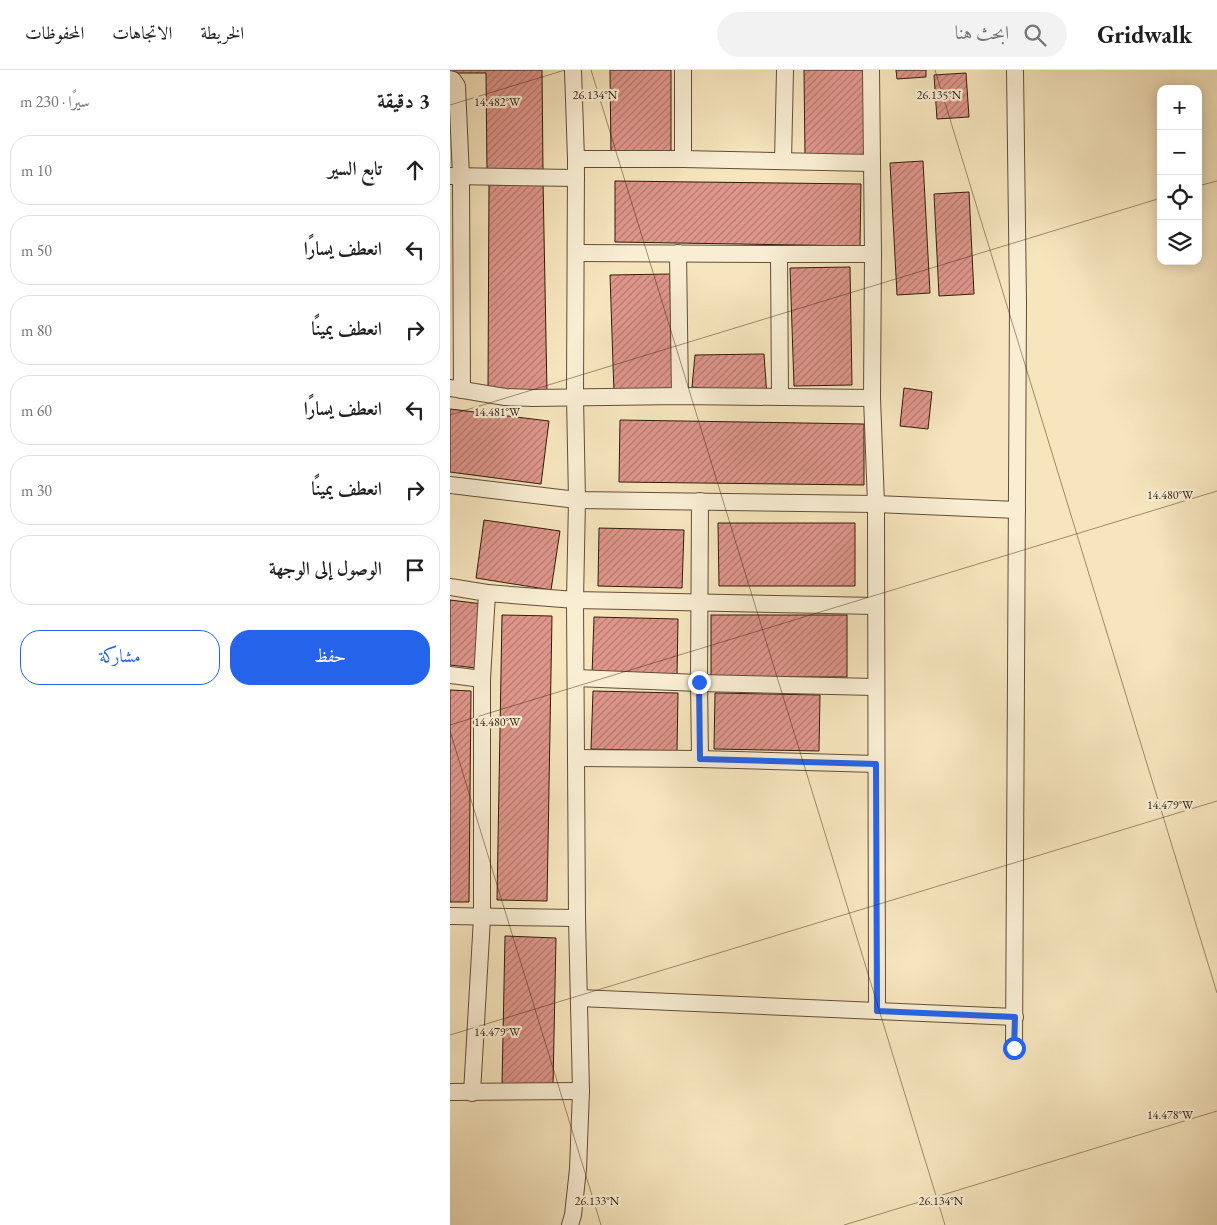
<!DOCTYPE html>
<html lang="ar">
<meta charset="utf-8">
<style>
:root{--surface:#fff;--page:#f2f2f2;--text:#202124;--muted:#757577;--line:#e0e0e0;--accent:#2563eb}
body{margin:0;font-family:"EB Garamond",Amiri,serif;background:var(--page);color:var(--text);direction:rtl}
.controls{position:absolute;right:15px;top:15px;display:grid;overflow:hidden;border-radius:10px;box-shadow:0 2px 12px #0003}
.controls button{width:45px;height:45px;display:grid;place-items:center;padding:0;border:0;border-bottom:1px solid var(--line);background:var(--surface);color:var(--text);font:25px sans-serif}
.stop{position:absolute;width:15px;height:15px;margin:-11px;border:4px solid #2563eb;border-radius:50%;background:#fff}
.stop.end{background:#2563eb;border-color:#fff;box-shadow:0 1px 5px #0008}
.list{margin:0;padding:0;list-style:none}
h2{display:flex;justify-content:space-between;align-items:center;height:65px;margin:0;padding:0 20px;font-size:21px}
h2 small{font-size:16px;font-weight:400;color:var(--muted)}
.list li{display:grid;grid-template-columns:32px 1fr auto;gap:15px;align-items:center;box-sizing:border-box;height:70px;margin:0 10px 10px;padding:0 10px;border:1px solid var(--line);border-radius:20px}
.list b{display:block;font-size:19px;white-space:nowrap}
.list em{font-size:16px;font-style:normal;color:var(--muted)}
.actions{display:flex;gap:10px;padding:15px 20px}
.actions a{flex:1;padding:11px 0;border:1px solid var(--accent);border-radius:20px;text-align:center;font-size:18px;color:var(--accent)}
.actions .main{background:var(--accent);color:#fff}
.icon{flex:none;width:28px;height:28px;fill:none;stroke:currentColor;stroke-width:2;stroke-linecap:round;stroke-linejoin:round}
.map{position:relative;flex:none;width:767px;height:1155px;overflow:hidden;direction:ltr}
header{display:flex;align-items:center;gap:30px;box-sizing:border-box;height:70px;padding:0 25px;background:var(--surface);border-bottom:1px solid var(--line)}
header strong{font-size:24px}
nav{display:flex;gap:28px;margin-inline-start:auto;font-size:18px}
.search{width:350px;height:45px;background:var(--page);display:flex;align-items:center;gap:12px;box-sizing:border-box;padding:0 18px;border-radius:28px;color:var(--muted);font-size:19px}
main{display:flex}
aside{flex:1;background:var(--surface)}
.map>svg:first-child{display:block}
.building{fill:url(#building-hatch);stroke:#321b0c}
.lines{fill:none;stroke-linecap:round;stroke-linejoin:round}
.street-casing{stroke:#634e38;stroke-width:18}
.street{stroke:#f9eed4;stroke-width:16}
.route{stroke:#2563eb;stroke-width:6}
.ticks{fill:none;stroke:#321b0c;stroke-width:1;stroke-opacity:0.45}
.ticks-label{font-size:12px;text-anchor:middle;fill:#321b0c;stroke:#f9eed4;stroke-width:4.5;stroke-linejoin:round;paint-order:stroke}
</style>
<header>
<strong>Gridwalk</strong>
<div class="search"><svg class="icon" aria-label="search" viewBox="0 0 24 24"><circle cx="10" cy="10" r="6"/><path d="M15 15l6 6"/></svg>ابحث هنا</div>
<nav><a>الخريطة</a><a>الاتجاهات</a><a>المحفوظات</a></nav>
</header>
<main>
<div class="map">
<svg width="767" height="1155" viewBox="0 0 767 1155">
<defs>
<pattern id="building-hatch" width="6" height="6" patternUnits="userSpaceOnUse" patternTransform="scale(1.25)"><rect width="6" height="6" fill="#df968b"/><path d="M-1 1l2-2M0 6l6-6M5 7l2-2" fill="none" stroke="#b57a70"/></pattern>
</defs>
<rect width="100%" height="100%" fill="#f6e5bd"/>
<filter id="stains"><feTurbulence type="fractalNoise" baseFrequency=".004" numOctaves="4"/><feColorMatrix values="0 0 0 0 .2 0 0 0 0 .09 0 0 0 0 .02 0 0 0 .5 -.17"/></filter>
<radialGradient id="worn" r=".72"><stop offset=".6" stop-color="#630" stop-opacity="0"/><stop offset="1" stop-color="#630" stop-opacity=".3"/></radialGradient>
<g class="building">
<path d="M0,0H92L93,102L37,103L36,3H0Z"/>
<path d="M160,0H221V85H161Z"/>
<path d="M354,0H414L415,87H355Z"/>
<path d="M446,0H476V7L447,9Z"/>
<path d="M516,3L519,47L487,49L484,5Z"/>
<path d="M473,91L480,223L447,225L440,93Z"/>
<path d="M93,110L97,322H38L39,111Z"/>
<path d="M165,111L411,114L410,176L165,172Z"/>
<path d="M519,122L524,224L489,226L484,124Z"/>
<path d="M400,197L402,315L344,316L340,198Z"/>
<path d="M220,204L222,322L164,323L160,205Z"/>
<path d="M314,284L317,327L242,317L245,285Z"/>
<path d="M454,318L482,322L478,359L450,356Z"/>
<path d="M0,339L99,351L91,414L0,402Z"/>
<path d="M170,350L414,354V415L169,412Z"/>
<path d="M34,450L110,461L101,520L26,508Z"/>
<path d="M268,453H405V516H269Z"/>
<path d="M149,458L234,460L232,518L148,516Z"/>
<path d="M0,530L33,534L26,598L0,595Z"/>
<path d="M52,545L102,546L97,831L47,830Z"/>
<rect x="261" y="545" width="136" height="62"/>
<path d="M144,547L228,549L227,607L142,605Z"/>
<path d="M0,620L21,621L19,832H0Z"/>
<path d="M143,621L228,623L227,681L141,679Z"/>
<path d="M265,623L370,625L369,681L264,679Z"/>
<path d="M55,866L106,868L103,1016L52,1015Z"/>
</g>
<g class="lines">
<defs>
<g id="street">
<path d="M421,0L423,184L422,328L426,434L427,941"/>
<path d="M0,9L3,10L7,16L11,106L12,320"/>
<path d="M126,89H233L421,93"/>
<path d="M233,89V0"/>
<path d="M333,91L335,0"/>
<path d="M1,106L126,108"/>
<path d="M126,183L329,184H423"/>
<path d="M228,183L230,326"/>
<path d="M329,184L330,327"/>
<path d="M0,318L55,327L82,328L230,326L422,328"/>
<path d="M0,415L127,430L426,434L567,440"/>
<path d="M0,517L37,523L32,609V848L22,1023"/>
<path d="M37,523L125,530L426,536"/>
<path d="M0,605L32,609"/>
<path d="M126,608L249,613L426,617"/>
<path d="M126,688L250,689L426,694"/>
<path d="M250,689L249,613L250,431"/>
<path d="M0,846L127,848"/>
<path d="M129,928L565,947"/>
<path d="M564,978L568,233L565,0"/>
<path d="M0,1022L131,1021"/>
<path d="M120,1155L123,1145L128,1099L131,1021L127,848L125,530L127,430L125,327L126,89L123,0"/>
</g>
</defs>
<use href="#street" class="street-casing"/>
<use href="#street" class="street"/>
</g>
<g class="lines">
<path class="route" d="M249,612L250,689L426,694L427,941L565,947L564,978"/>
</g>
<path class="ticks" d="M141,0L495,1155M485,0L767,923M0,35L115,0M748,116L767,111M0,345L711,128M0,655L767,421M0,661L151,1155M0,965L767,731M394,1155L767,1041"/>
<g class="ticks-label">
<text x="145" y="29">26.134°N</text>
<text x="489" y="29">26.135°N</text>
<text x="47" y="36">14.482°W</text>
<text x="47" y="346">14.481°W</text>
<text x="720" y="429">14.480°W</text>
<text x="47" y="656">14.480°W</text>
<text x="720" y="739">14.479°W</text>
<text x="47" y="966">14.479°W</text>
<text x="720" y="1049">14.478°W</text>
<text x="147" y="1135">26.133°N</text>
<text x="491" y="1135">26.134°N</text>
</g>
<rect width="100%" height="100%" filter="url(#stains)"/>
<rect width="100%" height="100%" fill="url(#worn)"/>
</svg>
<div class="controls">
<button>+</button>
<button>−</button>
<button><svg class="icon" aria-label="locate" viewBox="0 0 24 24"><circle cx="12" cy="12" r="6"/><path d="M12 2v4M12 18v4M2 12h4M18 12h4"/></svg></button>
<button><svg class="icon" aria-label="layers" viewBox="0 0 24 24"><path d="M12 4l9 5-9 5-9-5zM3 14l9 5 9-5"/></svg></button>
</div>
<div class="stop" style="left:564px;top:978px"></div>
<div class="stop end" style="left:249px;top:612px"></div>
</div>
<aside>
<h2>3 دقيقة<small>سيرًا · 230 m</small></h2>
<ul class="list">
<li><svg class="icon" aria-label="ahead" viewBox="0 0 24 24"><path d="M12 20V5M6 11l6-6 6 6"/></svg><div><b>تابع السير</b></div><em>10 m</em></li>
<li><svg class="icon" aria-label="left" viewBox="0 0 24 24"><path d="M17 20v-9H6M10 6l-5 5 5 5"/></svg><div><b>انعطف يسارًا</b></div><em>50 m</em></li>
<li><svg class="icon" aria-label="right" viewBox="0 0 24 24"><path d="M7 20v-9h11M14 6l5 5-5 5"/></svg><div><b>انعطف يمينًا</b></div><em>80 m</em></li>
<li><svg class="icon" aria-label="left" viewBox="0 0 24 24"><path d="M17 20v-9H6M10 6l-5 5 5 5"/></svg><div><b>انعطف يسارًا</b></div><em>60 m</em></li>
<li><svg class="icon" aria-label="right" viewBox="0 0 24 24"><path d="M7 20v-9h11M14 6l5 5-5 5"/></svg><div><b>انعطف يمينًا</b></div><em>30 m</em></li>
<li><svg class="icon" aria-label="arrive" viewBox="0 0 24 24"><path d="M6 21V4h12l-3 4 3 4H6"/></svg><div><b>الوصول إلى الوجهة</b></div></li>
</ul>
<div class="actions"><a class="main">حفظ</a><a>مشاركة</a></div>
</aside>
</main>
